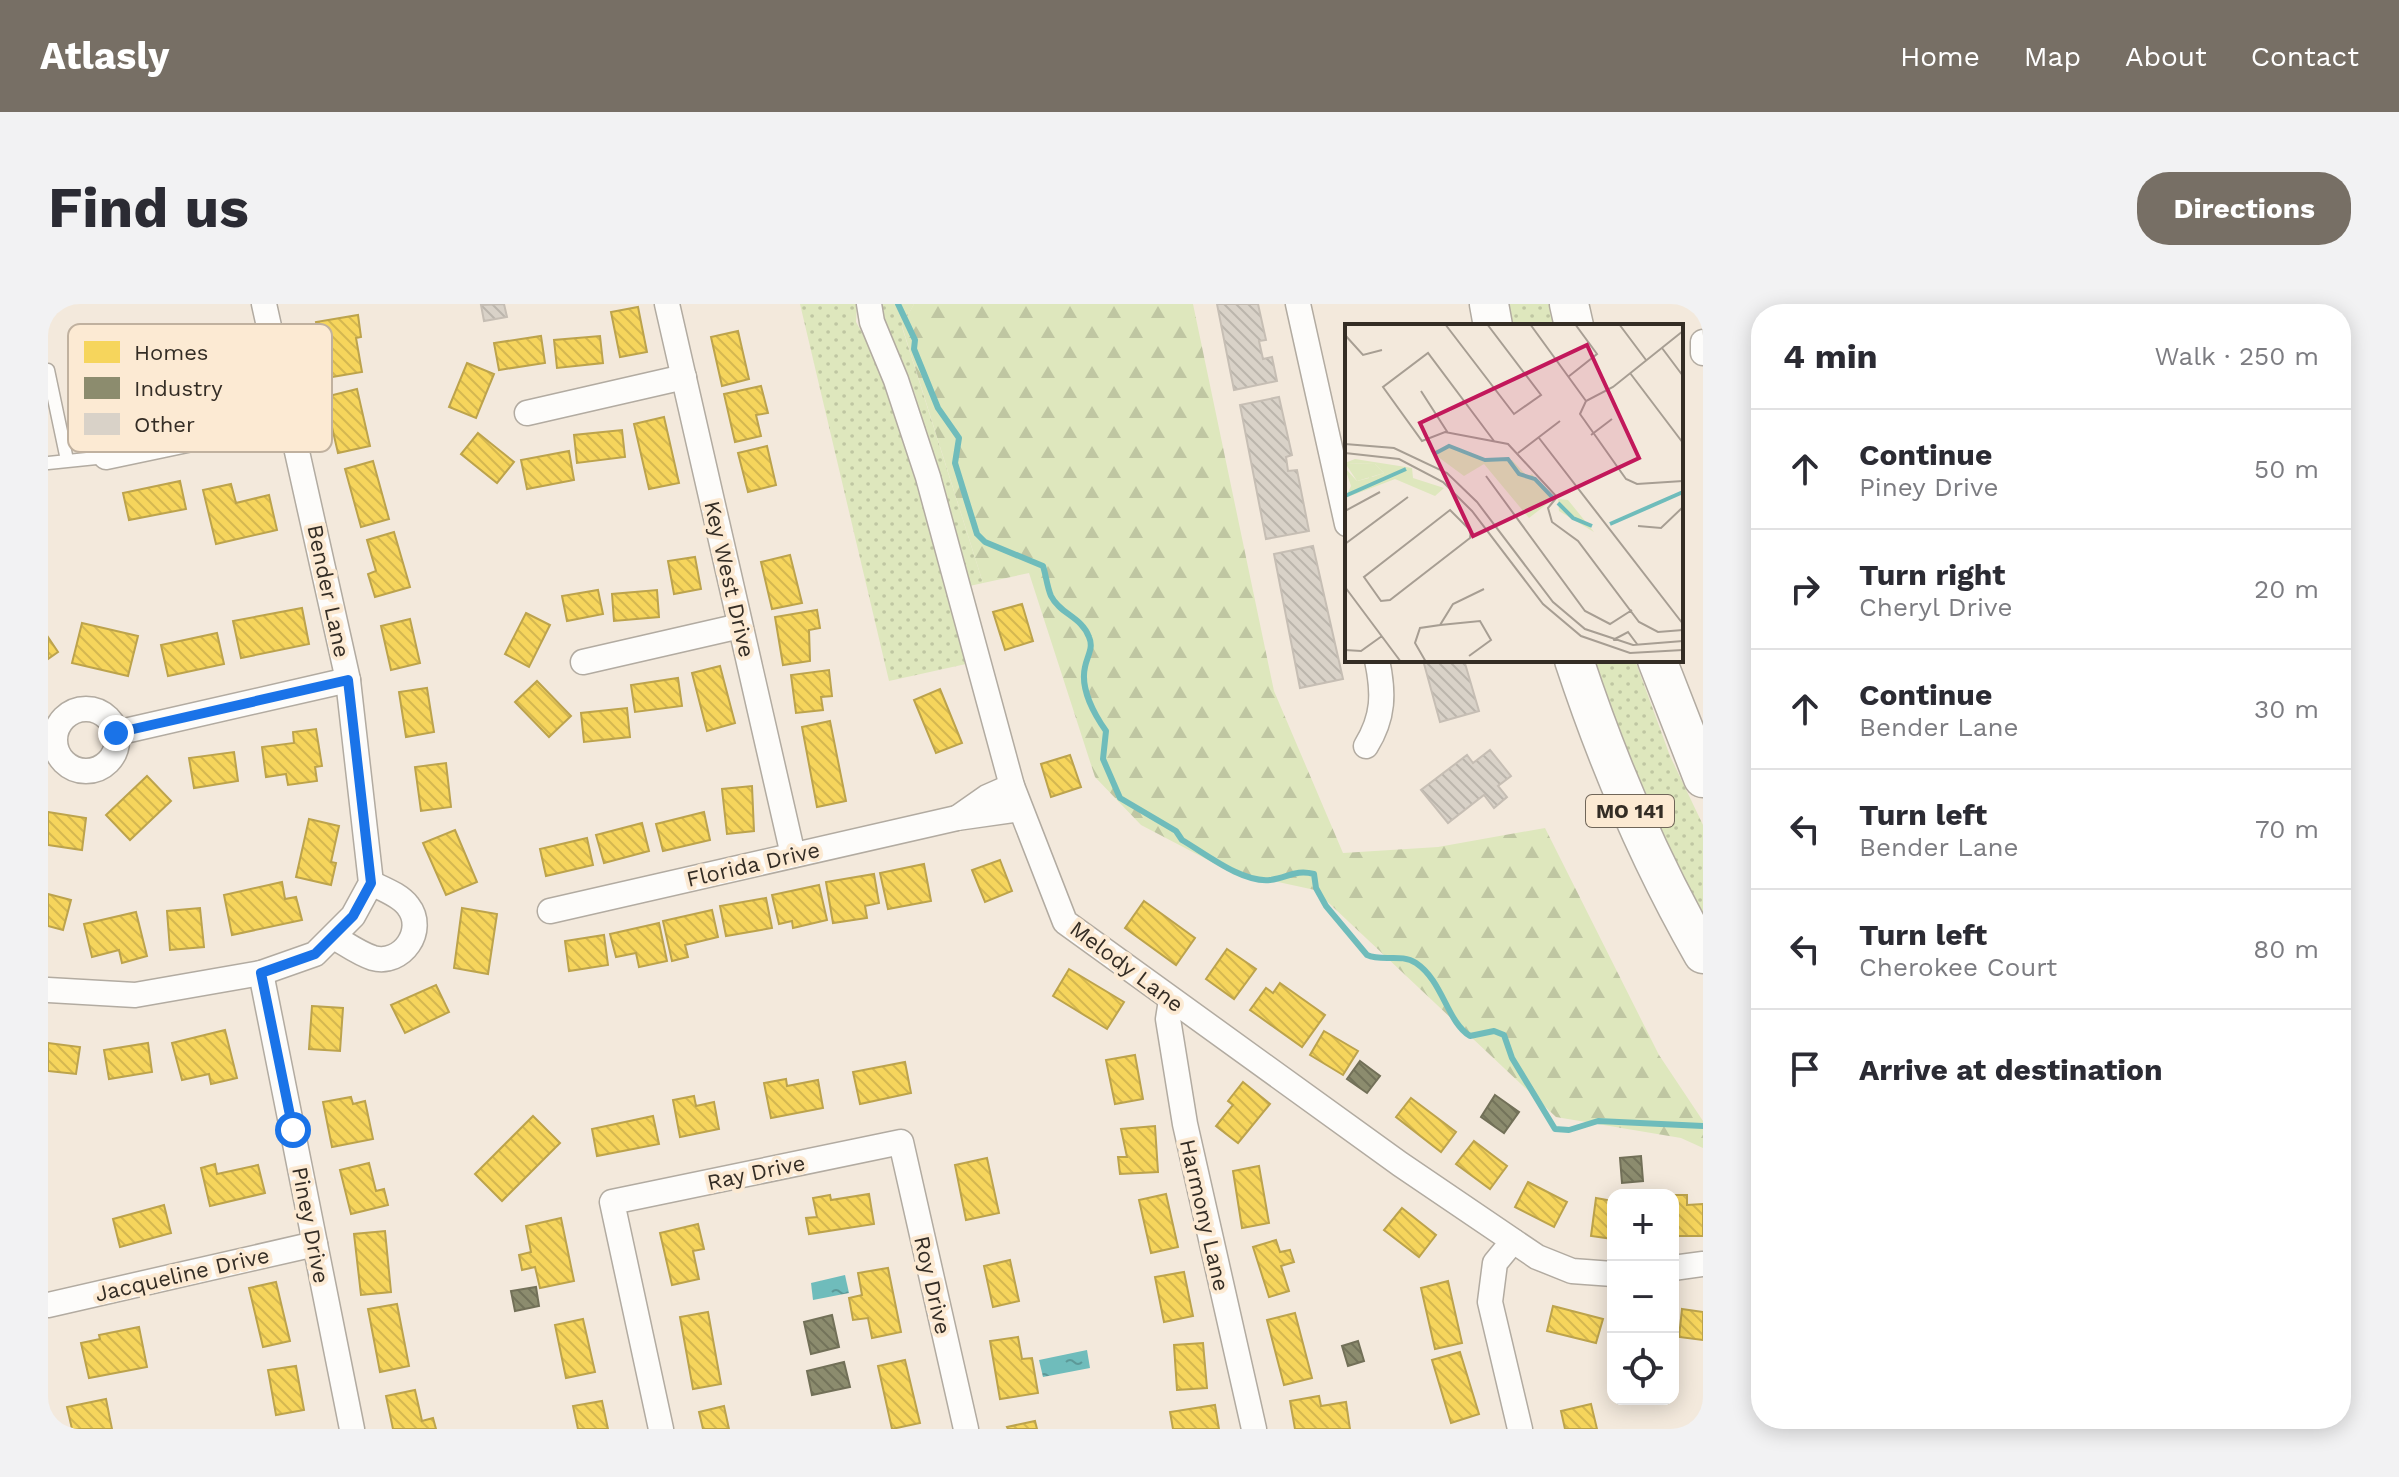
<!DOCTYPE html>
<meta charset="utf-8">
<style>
:root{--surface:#fff;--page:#f2f2f3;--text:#2b2b33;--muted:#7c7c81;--line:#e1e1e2;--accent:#776f65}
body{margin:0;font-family:"Work Sans",sans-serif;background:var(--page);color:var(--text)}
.controls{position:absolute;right:24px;bottom:24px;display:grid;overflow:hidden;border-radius:16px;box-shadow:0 4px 20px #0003}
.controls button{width:72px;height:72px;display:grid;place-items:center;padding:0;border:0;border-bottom:2px solid var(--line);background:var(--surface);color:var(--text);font:40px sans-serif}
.stop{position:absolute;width:24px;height:24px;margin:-18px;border:6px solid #1a73e8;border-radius:50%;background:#fff}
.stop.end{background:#1a73e8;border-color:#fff;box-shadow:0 2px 8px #0008}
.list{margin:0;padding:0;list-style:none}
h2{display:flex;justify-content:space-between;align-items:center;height:104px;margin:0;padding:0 32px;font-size:34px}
h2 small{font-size:26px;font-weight:400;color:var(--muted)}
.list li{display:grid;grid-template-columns:52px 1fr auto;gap:24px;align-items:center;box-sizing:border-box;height:120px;padding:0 32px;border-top:2px solid var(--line)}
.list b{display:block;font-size:30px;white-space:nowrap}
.list p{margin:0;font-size:26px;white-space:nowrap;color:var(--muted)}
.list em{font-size:26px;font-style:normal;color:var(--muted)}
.icon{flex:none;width:44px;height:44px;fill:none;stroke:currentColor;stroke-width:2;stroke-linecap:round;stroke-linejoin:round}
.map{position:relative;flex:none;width:1655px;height:1125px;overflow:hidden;border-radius:32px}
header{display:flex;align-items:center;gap:48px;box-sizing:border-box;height:112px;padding:0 40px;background:var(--accent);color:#fff}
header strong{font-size:38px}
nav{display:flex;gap:44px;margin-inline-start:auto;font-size:28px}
.intro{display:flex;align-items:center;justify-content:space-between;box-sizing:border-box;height:192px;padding:0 48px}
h1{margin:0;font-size:56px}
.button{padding:20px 36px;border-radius:32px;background:var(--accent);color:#fff;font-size:28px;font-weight:700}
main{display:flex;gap:48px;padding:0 48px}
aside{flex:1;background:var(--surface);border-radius:32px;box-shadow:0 4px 20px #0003}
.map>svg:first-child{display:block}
.grass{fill:url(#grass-dots)}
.forest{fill:url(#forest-firs)}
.water{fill:url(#water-ripples)}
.homes{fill:url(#homes-back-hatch);stroke:#bca34c;stroke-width:2}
.industry{fill:url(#industry-back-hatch);stroke:#727058;stroke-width:2}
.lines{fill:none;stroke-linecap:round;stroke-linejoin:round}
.stream{stroke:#6fbcbb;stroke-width:6}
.building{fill:url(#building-back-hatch);stroke:#c6beb4;stroke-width:2}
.service-casing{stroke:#b2aba1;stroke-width:15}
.minor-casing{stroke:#b2aba1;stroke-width:27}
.trunk-casing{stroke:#b2aba1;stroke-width:41}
.service{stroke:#fdfcfa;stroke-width:12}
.minor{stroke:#fdfcfa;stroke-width:24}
.trunk{stroke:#fdfcfa;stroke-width:38}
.route{stroke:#1a73e8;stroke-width:10}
.labels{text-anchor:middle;stroke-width:8;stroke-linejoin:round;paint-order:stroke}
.shield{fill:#fcead3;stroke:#706659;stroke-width:2}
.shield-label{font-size:20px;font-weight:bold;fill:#342d25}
.street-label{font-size:22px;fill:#342d25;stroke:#fcead3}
.inset-river{fill:none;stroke:#6fbcbb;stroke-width:4}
.inset-road{fill:none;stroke:#a79e93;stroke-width:2}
.view{fill:#c2185b;fill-opacity:0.15;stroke:#c2185b;stroke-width:4}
.inset-edge{fill:none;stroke:#342d25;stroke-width:4}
.key{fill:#fcead3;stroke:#c0b19f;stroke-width:2}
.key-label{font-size:22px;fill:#342d25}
</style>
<header>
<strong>Atlasly</strong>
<nav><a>Home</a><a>Map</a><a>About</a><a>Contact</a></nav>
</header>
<div class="intro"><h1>Find us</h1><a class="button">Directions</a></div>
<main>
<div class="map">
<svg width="1655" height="1125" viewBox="0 0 1655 1125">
<defs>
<pattern id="grass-dots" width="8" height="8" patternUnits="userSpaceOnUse" patternTransform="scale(2)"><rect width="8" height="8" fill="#dee7bd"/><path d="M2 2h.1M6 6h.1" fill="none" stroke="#bfc6a2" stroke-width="1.8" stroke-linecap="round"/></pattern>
<pattern id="forest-firs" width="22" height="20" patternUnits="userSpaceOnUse" patternTransform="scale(2)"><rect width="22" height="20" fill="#dee7bd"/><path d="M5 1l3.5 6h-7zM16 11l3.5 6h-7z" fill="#bfc6a2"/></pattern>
<pattern id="water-ripples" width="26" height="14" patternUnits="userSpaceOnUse" patternTransform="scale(2)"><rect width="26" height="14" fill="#6fbcbb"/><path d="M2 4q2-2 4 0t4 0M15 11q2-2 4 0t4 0" fill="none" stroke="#5c9998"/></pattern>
<pattern id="homes-back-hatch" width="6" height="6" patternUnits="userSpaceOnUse" patternTransform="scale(2)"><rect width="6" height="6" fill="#f6d55c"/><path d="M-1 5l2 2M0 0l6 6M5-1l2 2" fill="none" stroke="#d4b750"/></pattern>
<pattern id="industry-back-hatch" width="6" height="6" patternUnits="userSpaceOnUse" patternTransform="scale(2)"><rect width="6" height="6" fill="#8c8c6e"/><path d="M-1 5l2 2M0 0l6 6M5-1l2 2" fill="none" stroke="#73735a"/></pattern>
<pattern id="building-back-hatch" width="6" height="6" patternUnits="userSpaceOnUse" patternTransform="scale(2)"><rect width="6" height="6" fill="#d9d2c8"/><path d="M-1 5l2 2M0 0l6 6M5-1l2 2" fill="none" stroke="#bbb5ac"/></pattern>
</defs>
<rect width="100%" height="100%" fill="#f3e9dc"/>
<g class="grass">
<path d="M752,0H809L808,18L857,105L918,360L841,377Z"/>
<path d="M832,0H866L854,23L935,279L917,283L867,90L830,9Z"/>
<path d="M1460,0H1502L1506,22H1464Z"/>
<path d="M1545,356H1587L1622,452L1655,521V616L1611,529Z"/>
</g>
<path class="forest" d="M866,0H1145L1226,387L1295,549L1390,543L1497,524L1611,751L1655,817V844L1633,834L1508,813L1267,586L1183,568L1093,521L1047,473L981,269L935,279L854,22Z"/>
<g class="water">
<path d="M797,971L801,989L765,996L763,979Z"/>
<path d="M1039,1046L1042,1064L995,1073L991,1056Z"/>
</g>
<g class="homes">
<path d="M590,3L599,48L572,53L563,8Z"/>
<path d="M310,11L313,33L308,34L314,68L272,75L268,52H274L268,18Z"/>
<path d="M690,27L701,75L674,82L663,33Z"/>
<path d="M493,32L497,59L451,66L446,39Z"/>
<path d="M552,32L555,59L509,64L506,36Z"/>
<path d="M419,59L446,70L428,114L401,103Z"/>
<path d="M713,82L720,109L708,111L713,132L687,138L676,90Z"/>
<path d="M309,85L322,142L290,149L277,93Z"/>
<path d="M616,113L631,179L601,185L586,120Z"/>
<path d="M574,126L577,153L529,159L526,131Z"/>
<path d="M430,129L466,158L449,179L413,150Z"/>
<path d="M719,142L728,181L700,188L690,149Z"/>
<path d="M521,147L526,176L479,185L473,156Z"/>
<path d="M325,157L341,215L313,223L297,165Z"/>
<path d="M132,177L138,205L81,216L75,189Z"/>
<path d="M183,180L188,199L221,191L229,226L168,240L155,186Z"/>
<path d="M346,228L362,283L327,293L320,270L328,267L319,236Z"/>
<path d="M742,251L754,299L724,305L713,258Z"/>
<path d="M647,253L653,285L626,290L620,257Z"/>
<path d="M550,286L555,310L519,317L514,292Z"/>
<path d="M609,286L611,313L566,317L564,290Z"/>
<path d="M974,300L985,337L957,346L945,308Z"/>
<path d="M254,304L261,340L193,354L185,317Z"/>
<path d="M769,306L772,324L761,326L762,357L735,361L727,313Z"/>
<path d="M478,309L502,321L481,363L457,350Z"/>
<path d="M362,315L372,359L343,366L333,322Z"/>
<path d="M34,319L90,332L80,372L24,359Z"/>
<path d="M169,329L176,360L120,372L113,341Z"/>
<path d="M0,333L10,348L0,355Z"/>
<path d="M672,362L687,419L659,427L644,369Z"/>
<path d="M781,366L784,392L773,393L775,406L748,409L743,371Z"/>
<path d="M630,374L634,402L587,408L583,381Z"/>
<path d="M489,377L523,412L501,433L467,398Z"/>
<path d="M379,384L386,428L358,433L351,388Z"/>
<path d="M892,385L914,439L888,449L866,396Z"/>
<path d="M579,404L582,433L536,438L533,409Z"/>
<path d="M782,417L798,497L769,503L754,423Z"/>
<path d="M268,425L274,462L267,463L269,477L240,481L238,470L218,473L214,443L246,439L245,428Z"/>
<path d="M186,448L190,477L146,484L141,454Z"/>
<path d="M1022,451L1033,483L1003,493L993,460Z"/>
<path d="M398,459L403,503L373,507L367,463Z"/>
<path d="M99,472L123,497L82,536L58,511Z"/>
<path d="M704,482L706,527L679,530L674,485Z"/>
<path d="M0,508L38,514L34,546L0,541Z"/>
<path d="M656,508L662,536L615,547L608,520Z"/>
<path d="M261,515L291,522L283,558L288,559L283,581L248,573Z"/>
<path d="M594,519L601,547L556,559L548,531Z"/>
<path d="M407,526L429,578L398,591L375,539Z"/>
<path d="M539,534L545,561L498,572L492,545Z"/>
<path d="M952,556L964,587L937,598L924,566Z"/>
<path d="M876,560L883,597L840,605L832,569Z"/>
<path d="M826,570L831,599L817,602L819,614L785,619L778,578Z"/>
<path d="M234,578L237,595L248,593L254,616L184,631L176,591Z"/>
<path d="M771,581L779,616L745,624L744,617L731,620L724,591Z"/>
<path d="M0,590L23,596L15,626L0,622Z"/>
<path d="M718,594L724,624L678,632L672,602Z"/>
<path d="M1096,597L1147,634L1128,661L1077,624Z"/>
<path d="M152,604L156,643L122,646L119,607Z"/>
<path d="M414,604L449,610L440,670L406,664Z"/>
<path d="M664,606L670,633L637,641L640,653L624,657L615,617Z"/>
<path d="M88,608L99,652L74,659L71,646L44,653L36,620Z"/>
<path d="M611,619L619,657L591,663L588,649L568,653L562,630Z"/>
<path d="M556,631L560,661L521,667L517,637Z"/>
<path d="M1179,645L1208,665L1186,695L1158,675Z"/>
<path d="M1021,665L1076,698L1059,725L1005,692Z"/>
<path d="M1232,679L1277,711L1254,743L1202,706L1218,684L1225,689Z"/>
<path d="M388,681L401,708L357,729L343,701Z"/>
<path d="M264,702L295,704L292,747L261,745Z"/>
<path d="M177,726L189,774L163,780L161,770L134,776L124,739Z"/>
<path d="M1276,727L1310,747L1295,771L1262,751Z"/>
<path d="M0,739L32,743L28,770L0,767Z"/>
<path d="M100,739L104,768L61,775L56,746Z"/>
<path d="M1087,751L1095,795L1067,800L1058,756Z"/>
<path d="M857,758L863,789L812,800L805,768Z"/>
<path d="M738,775L739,782L770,776L775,804L723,814L716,779Z"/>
<path d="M1195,778L1222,800L1190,839L1168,822L1185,801L1180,797Z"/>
<path d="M646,792L648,802L666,798L671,825L632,833L625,796Z"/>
<path d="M303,793L305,800L317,797L325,835L284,843L275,798Z"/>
<path d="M1363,794L1408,828L1393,848L1348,813Z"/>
<path d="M485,812L512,839L454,897L427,870Z"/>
<path d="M605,812L611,840L549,852L544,825Z"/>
<path d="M1107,822L1110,868L1072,870L1070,853H1079L1073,825Z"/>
<path d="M1426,837L1459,862L1442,885L1408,860Z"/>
<path d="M939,854L951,909L918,916L907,861Z"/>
<path d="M321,859L328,887L336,885L340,901L303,910L292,866Z"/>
<path d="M167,860L169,870L210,861L217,889L162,902L153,864Z"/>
<path d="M1211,862L1221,919L1194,924L1185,867Z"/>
<path d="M1480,878L1519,898L1506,923L1467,903Z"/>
<path d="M821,890L826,920L761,930L758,914L769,913L765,894L782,891L783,896Z"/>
<path d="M1118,890L1130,943L1103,949L1091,896Z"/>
<path d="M1627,891H1639V901L1655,900V932H1627Z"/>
<path d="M1548,894L1565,897V935L1543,932Z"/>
<path d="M116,901L123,929L72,943L65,915Z"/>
<path d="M1354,904L1388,931L1371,953L1336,926Z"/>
<path d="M513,914L526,977L492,984L487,963L474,966L471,951L483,948L478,922Z"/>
<path d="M650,920L656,945L645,947L651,975L624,981L612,929Z"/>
<path d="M337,927L343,988L313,991L306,930Z"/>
<path d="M1228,936L1232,948L1242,946L1246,958L1233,962L1241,987L1221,993L1205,943Z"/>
<path d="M962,956L971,997L945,1003L936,962Z"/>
<path d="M840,964L853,1028L824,1034L820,1014L805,1016L801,994L814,991L810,969Z"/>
<path d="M1136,968L1145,1012L1116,1018L1107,973Z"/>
<path d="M1400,977L1414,1039L1387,1045L1373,984Z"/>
<path d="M228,978L242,1037L215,1043L201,984Z"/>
<path d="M349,1000L361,1062L332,1068L320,1005Z"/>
<path d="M1505,1002L1555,1015L1548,1039L1499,1027Z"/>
<path d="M1634,1005L1655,1008V1036L1631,1033Z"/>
<path d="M660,1008L673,1080L645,1085L632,1013Z"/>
<path d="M1247,1009L1264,1074L1236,1081L1219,1016Z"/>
<path d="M535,1015L547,1068L518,1074L507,1021Z"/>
<path d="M91,1023L99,1063L41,1074L33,1039L52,1035L51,1031Z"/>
<path d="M970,1033L974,1055L984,1054L990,1089L952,1095L942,1037Z"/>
<path d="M1155,1039L1159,1084L1129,1086L1126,1041Z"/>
<path d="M1412,1048L1431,1110L1403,1119L1384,1056Z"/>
<path d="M857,1056L872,1119L844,1125L830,1062Z"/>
<path d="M248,1062L256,1106L228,1111L220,1066Z"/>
<path d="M367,1086L374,1117L385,1114L388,1125H345L338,1092Z"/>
<path d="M1271,1092L1273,1102L1298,1098L1302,1125H1247L1242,1097Z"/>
<path d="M58,1095L64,1125H24L19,1103Z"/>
<path d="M554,1097L560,1125H530L525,1102Z"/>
<path d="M1543,1100L1549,1125H1517L1513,1107Z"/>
<path d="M1167,1101L1171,1125H1125L1122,1108Z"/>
<path d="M676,1102L681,1125H655L651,1108Z"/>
<path d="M987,1117L989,1125H960L959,1123Z"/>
</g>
<g class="industry">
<path d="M1312,757L1332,772L1319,789L1299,775Z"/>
<path d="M1447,791L1471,808L1456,829L1433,813Z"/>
<path d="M1593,852L1595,877L1574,879L1572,854Z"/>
<path d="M488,983L491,1002L467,1007L463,987Z"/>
<path d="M784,1011L791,1043L763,1050L756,1018Z"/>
<path d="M1310,1037L1316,1057L1300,1062L1294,1042Z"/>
<path d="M796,1058L802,1083L764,1091L759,1067Z"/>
</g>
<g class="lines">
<path class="stream" d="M850,0L867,36L866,45L890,104L911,134L907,159L929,230L937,238L995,262C998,271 999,283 1003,292C1012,310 1034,313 1041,333C1046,344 1039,352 1037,363C1032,384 1046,410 1058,427L1055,455L1072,494L1128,527L1134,536C1158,550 1194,579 1222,576C1240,574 1247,565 1266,570L1268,584L1278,602L1319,651C1335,658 1353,649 1368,659C1395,677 1399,718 1422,732L1446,727L1456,731L1464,754L1507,825L1521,826L1550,817L1655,822"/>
</g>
<g class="building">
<path d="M456,0L459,13L436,17L433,1Z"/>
<path d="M1169,0H1210L1218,36L1211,37L1215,55L1224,53L1229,77L1186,86Z"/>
<path d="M1231,93L1244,151L1238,153L1240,167L1249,166L1261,227L1218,235L1192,101Z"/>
<path d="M1265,242L1295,375L1252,384L1226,250Z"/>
<path d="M1375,356H1416L1431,407L1392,418Z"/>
<path d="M1442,446L1463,472L1450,482L1459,493L1446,504L1436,491L1400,519L1373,486L1419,451L1425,459Z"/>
</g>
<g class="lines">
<defs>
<g id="service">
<path d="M0,66L19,156"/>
<path d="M0,159L58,153"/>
</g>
<g id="minor">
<path d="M619,0L745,551"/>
<path d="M821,0L824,18L848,76L880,173L964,482L1017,618L1352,860L1489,953L1524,967L1565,970"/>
<path d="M1250,0L1299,220"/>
<path d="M1655,38V49"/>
<path d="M479,109L636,73"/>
<path d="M58,153L244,114"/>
<path d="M535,358L692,322"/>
<circle cx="38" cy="436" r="31"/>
<path d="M68,429L300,376"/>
<path d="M1318,442C1336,413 1336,389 1329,356"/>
<path d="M909,514L939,493L964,482"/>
<path d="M502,607L909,514L972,505"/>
<path d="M286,633C298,640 312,650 325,654C354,662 379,626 360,602C352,591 335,585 323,579"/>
<path d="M213,669L304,1125"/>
<path d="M0,686L87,691L213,669L267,650L305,612L323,579L300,376L216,0"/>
<path d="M1123,696L1120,715L1137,820L1206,1125"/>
<path d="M1465,937L1447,959L1442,998L1472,1125"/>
<path d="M1625,964L1655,960"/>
<path d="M0,1001L267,940"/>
<path d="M613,1125L564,898L853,838L918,1125"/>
</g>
<g id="trunk">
<path d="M1441,0L1445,22"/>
<path d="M1521,0L1526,22"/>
<path d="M1526,356C1560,459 1601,556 1655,650"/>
<path d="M1609,356L1655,474"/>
</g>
</defs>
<use href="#service" class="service-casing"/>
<use href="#minor" class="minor-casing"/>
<use href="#trunk" class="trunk-casing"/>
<use href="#service" class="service"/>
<use href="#minor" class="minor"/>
<use href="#trunk" class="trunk"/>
</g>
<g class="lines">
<path class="route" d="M68,429L300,376L323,579L305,612L267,650L213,669L245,826"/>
</g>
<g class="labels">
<rect class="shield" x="1538" y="491" width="88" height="32" rx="6"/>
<g class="shield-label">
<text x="1582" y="514">MO 141</text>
</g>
<g class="street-label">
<text transform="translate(682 275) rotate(77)" y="8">Key West Drive</text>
<text transform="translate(281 287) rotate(78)" y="8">Bender Lane</text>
<text transform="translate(705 560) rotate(-13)" y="8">Florida Drive</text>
<text transform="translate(1079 662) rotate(37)" y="8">Melody Lane</text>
<text transform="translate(708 868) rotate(-12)" y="8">Ray Drive</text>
<text transform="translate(1157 911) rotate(77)" y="8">Harmony Lane</text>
<text transform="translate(263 921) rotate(79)" y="8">Piney Drive</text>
<text transform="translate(134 970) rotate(-13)" y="8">Jacqueline Drive</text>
<text transform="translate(885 981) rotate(77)" y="8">Roy Drive</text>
</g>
</g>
<g transform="translate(1297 20)">
<rect width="338" height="338" fill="#f3e9dc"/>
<path d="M0,139L30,140L39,149L12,157Z" fill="#dee7bd"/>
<path d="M105,123L140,135L167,136L183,153L187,150L207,176L184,194L139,140L119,152L85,127ZM10,135L67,144L68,154L99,164L90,172L50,155L0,174L6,162L0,144L12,157L24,154L22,147L27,153L39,149L30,140L0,139ZM223,176L249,208L214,187L213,175Z" fill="#dee7bd"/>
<path class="inset-river" d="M89,130L104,122L140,136L163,135L174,150L190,155L209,175M0,172L61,145M213,179L228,194L247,202M265,200L338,168"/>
<path class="inset-road" d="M100,0L169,90L196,71L142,0M185,0L241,77M274,0L301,36M338,7L268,63L241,77L235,90L281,155L292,160L338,157M0,11L18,31L37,26M317,24L338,52M285,49L338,119M223,53L252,30L230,0M76,67L103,109M246,111L267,95M194,114L338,300M149,117L83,29L38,63L77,117L100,108L163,120L212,173L203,184L207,198L233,217L294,298L313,308L338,306M0,120L49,124L102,149L132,178L208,278L240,305L288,321L338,317M0,129L54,135L98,158L127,187L198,280L236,312L285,329L338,326M173,129L215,97M141,152L240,287L265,300L287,286M105,186L126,207L125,214L45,276L36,277L19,253ZM0,187L35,168M293,202L316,204L338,183M0,220L63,173M0,263L56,338M95,301L135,297L146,316L124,332M268,316L283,308L292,320M0,326L16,327L37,312M81,338L70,319L75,304L95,301L108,280L139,265"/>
<path class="view" d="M242,21L294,134L128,212L75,99Z"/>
<rect width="338" height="338" class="inset-edge"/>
</g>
<rect x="20" y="20" width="264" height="128" rx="12" class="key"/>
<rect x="36" y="37" width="36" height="22" fill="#f6d55c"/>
<rect x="36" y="73" width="36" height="22" fill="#8c8c6e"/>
<rect x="36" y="109" width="36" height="22" fill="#d9d2c8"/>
<g class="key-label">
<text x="86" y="56">Homes</text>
<text x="86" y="92">Industry</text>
<text x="86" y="128">Other</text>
</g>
</svg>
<div class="controls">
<button>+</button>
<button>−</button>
<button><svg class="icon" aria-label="locate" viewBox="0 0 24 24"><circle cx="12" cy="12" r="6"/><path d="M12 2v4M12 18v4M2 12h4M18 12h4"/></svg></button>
</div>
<div class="stop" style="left:245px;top:826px"></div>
<div class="stop end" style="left:68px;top:429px"></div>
</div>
<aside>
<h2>4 min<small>Walk · 250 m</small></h2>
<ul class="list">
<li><svg class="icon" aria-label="ahead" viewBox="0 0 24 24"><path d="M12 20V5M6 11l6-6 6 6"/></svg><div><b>Continue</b><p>Piney Drive</p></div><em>50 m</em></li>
<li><svg class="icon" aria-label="right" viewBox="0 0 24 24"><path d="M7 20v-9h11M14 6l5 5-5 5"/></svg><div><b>Turn right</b><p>Cheryl Drive</p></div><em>20 m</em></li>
<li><svg class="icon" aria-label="ahead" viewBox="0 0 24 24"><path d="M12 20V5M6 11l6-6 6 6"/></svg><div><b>Continue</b><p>Bender Lane</p></div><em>30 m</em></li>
<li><svg class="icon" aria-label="left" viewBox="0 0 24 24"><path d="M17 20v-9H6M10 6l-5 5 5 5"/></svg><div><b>Turn left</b><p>Bender Lane</p></div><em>70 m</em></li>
<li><svg class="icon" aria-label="left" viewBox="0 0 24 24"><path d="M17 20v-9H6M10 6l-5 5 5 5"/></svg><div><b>Turn left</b><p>Cherokee Court</p></div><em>80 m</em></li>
<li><svg class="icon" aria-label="arrive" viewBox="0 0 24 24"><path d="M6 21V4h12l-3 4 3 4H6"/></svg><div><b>Arrive at destination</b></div></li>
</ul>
</aside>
</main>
